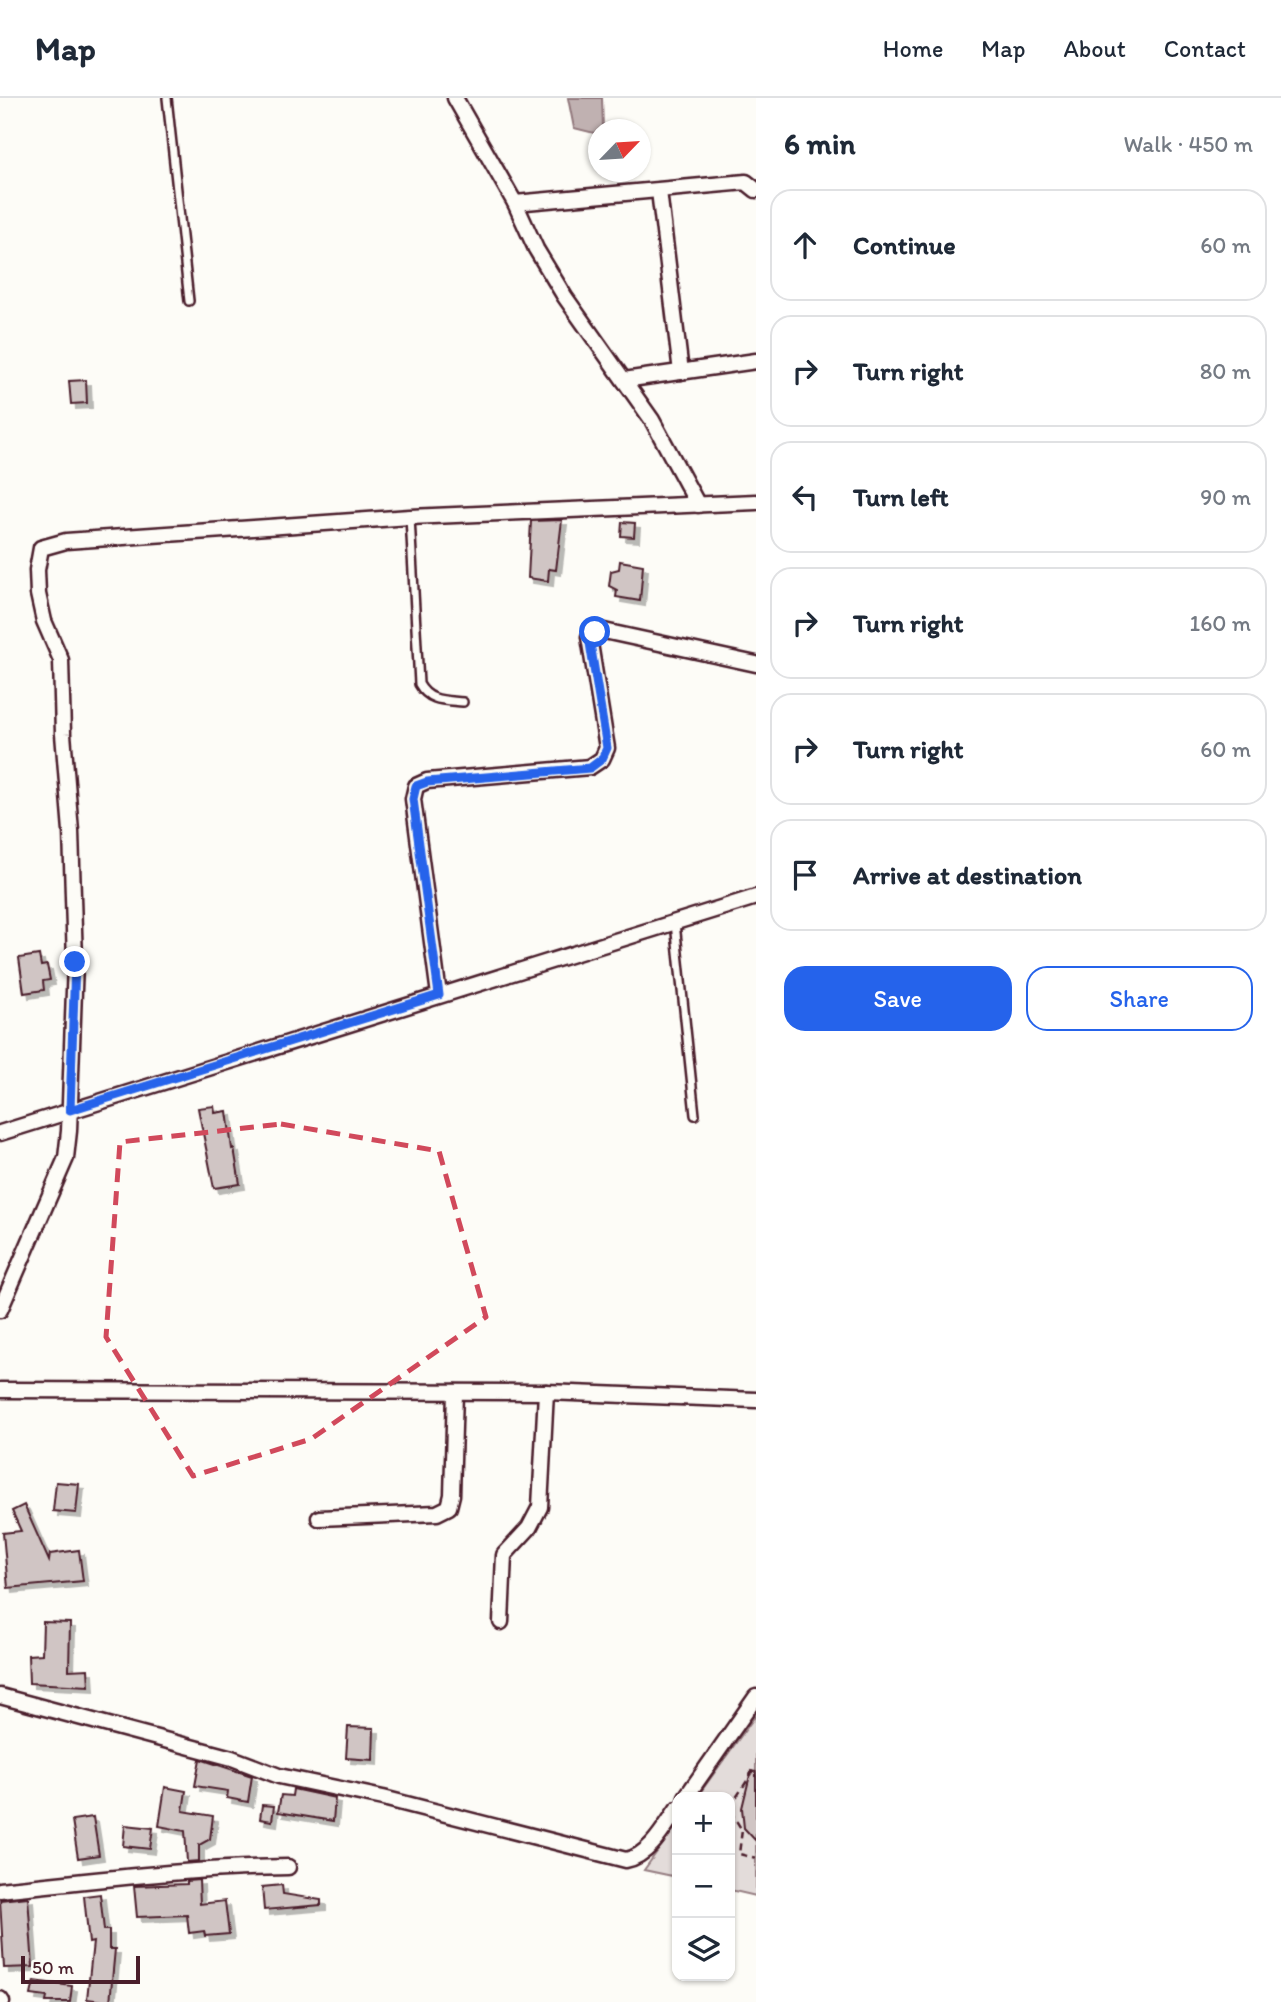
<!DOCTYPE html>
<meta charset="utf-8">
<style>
:root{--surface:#fff;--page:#f2f2f3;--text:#1f2937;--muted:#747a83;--line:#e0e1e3;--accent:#2563eb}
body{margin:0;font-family:Itim,sans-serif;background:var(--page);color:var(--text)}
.controls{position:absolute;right:21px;bottom:21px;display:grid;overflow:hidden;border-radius:14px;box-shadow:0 2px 5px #0004}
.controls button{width:63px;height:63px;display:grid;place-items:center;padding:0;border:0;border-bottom:2px solid var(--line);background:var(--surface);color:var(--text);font:35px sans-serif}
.compass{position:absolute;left:588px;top:21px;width:63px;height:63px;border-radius:50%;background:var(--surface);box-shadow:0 2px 5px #0004;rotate:65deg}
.scale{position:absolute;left:21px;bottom:18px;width:119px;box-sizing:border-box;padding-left:7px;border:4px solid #4a1f2b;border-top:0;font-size:19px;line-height:24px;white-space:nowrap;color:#4a1f2b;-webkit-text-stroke:5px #fdfcf7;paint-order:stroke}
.stop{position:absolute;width:21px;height:21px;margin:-16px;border:5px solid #2563eb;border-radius:50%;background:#fff}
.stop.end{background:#2563eb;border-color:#fff;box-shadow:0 2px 7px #0008}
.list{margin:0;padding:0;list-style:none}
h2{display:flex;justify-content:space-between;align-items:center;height:91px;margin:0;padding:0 28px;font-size:30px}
h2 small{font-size:23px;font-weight:400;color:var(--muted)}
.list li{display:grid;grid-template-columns:46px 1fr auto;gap:21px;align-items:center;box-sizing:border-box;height:112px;margin:0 14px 14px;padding:0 14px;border:2px solid var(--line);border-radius:21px}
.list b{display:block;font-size:26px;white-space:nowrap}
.list em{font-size:23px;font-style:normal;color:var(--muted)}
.actions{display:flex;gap:14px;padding:21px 28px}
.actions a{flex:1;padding:16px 0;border:2px solid var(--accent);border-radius:21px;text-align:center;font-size:24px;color:var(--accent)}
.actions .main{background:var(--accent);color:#fff}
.icon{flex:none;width:38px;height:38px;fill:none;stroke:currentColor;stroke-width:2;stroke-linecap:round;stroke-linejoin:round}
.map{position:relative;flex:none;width:756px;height:1904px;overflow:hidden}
header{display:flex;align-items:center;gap:42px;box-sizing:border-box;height:98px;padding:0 35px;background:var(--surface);border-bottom:2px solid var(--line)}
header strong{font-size:33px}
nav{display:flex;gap:38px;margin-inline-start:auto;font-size:24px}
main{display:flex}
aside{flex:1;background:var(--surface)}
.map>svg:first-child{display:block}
.green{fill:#e3dcda;stroke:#967e82;stroke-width:2}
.water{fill:#c0b1b1;stroke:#91777b;stroke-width:2}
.building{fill:#d0c5c4;stroke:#4a1f2b;stroke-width:2;filter:url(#shadow)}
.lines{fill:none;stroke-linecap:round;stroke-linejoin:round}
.service-casing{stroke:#4a1f2b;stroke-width:12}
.minor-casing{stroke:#4a1f2b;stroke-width:19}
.path{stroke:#4a1f2b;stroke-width:2.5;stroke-dasharray:7 5;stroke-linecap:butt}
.service{stroke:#fdfcf7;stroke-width:7}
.minor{stroke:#fdfcf7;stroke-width:14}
.route{stroke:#2563eb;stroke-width:9}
.marked{fill:none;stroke:#d1495b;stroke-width:5;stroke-dasharray:14 9;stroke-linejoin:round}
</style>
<header>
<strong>Map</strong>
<nav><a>Home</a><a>Map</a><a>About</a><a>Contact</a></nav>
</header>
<main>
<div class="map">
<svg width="756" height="1904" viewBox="0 0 756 1904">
<defs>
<filter id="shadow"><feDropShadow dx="5" dy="5" stdDeviation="0" flood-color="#0004"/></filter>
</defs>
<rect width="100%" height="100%" fill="#fdfcf7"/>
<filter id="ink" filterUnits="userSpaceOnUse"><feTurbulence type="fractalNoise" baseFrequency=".0143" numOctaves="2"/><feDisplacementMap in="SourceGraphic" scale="14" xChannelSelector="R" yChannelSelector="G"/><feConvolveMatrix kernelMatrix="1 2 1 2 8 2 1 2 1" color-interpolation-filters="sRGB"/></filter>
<g filter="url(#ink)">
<g class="green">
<path d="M756,1617V1798L730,1792V1699H697Z"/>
<path d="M677,1726V1779L644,1772Z"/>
</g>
<path class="water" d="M568,0H602L603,30L594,35L574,30Z"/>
<g class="building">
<path d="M86,282L87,305L71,306L69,283Z"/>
<path d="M562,422L556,472L549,471L548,483L528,480L531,423Z"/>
<path d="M622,424L635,425L634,439L621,438Z"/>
<path d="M620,463L643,467L640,503L616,499L617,492L609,488L611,473L619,471Z"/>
<path d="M39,857L41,868L47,867L50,882L43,883L44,892L24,895L19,860Z"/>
<path d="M214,1008L215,1015L227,1013L232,1051L234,1050L240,1086L214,1090L198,1010Z"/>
<path d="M56,1384L79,1386L76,1415L53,1413Z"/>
<path d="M24,1407L49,1463L50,1456L79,1452L83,1483L8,1490L3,1435L21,1433L12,1413Z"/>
<path d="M43,1524L70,1525L69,1572L88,1571L89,1588L29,1585L28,1557L42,1556Z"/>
<path d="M348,1629L374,1630L373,1662L346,1660Z"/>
<path d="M200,1661L252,1678L248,1704L227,1700L228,1693L195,1688Z"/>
<path d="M751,1673L756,1674V1743L744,1730L742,1710Z"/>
<path d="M165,1689L186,1693L183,1713L213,1718L210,1741L199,1747V1763L187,1764L185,1733L159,1728Z"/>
<path d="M293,1691L335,1700L333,1723L278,1714L281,1697L292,1698Z"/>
<path d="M262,1707L274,1708L272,1723L260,1721Z"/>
<path d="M93,1719L99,1757L78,1760L72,1722Z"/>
<path d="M125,1727L153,1730L150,1751L123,1748Z"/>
<path d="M199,1782L200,1806L225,1803L229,1836L205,1838L204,1833L189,1835L187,1817L137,1819L134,1788L187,1786V1783Z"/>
<path d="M282,1787L283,1796L321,1802V1807L264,1812L262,1789Z"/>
<path d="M100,1796L104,1832H109V1851H115L110,1904L87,1901L93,1844L89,1845L84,1798Z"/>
<path d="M28,1799L33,1869L4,1870L0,1802Z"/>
<path d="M34,1883L72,1888L70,1904H46L47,1899L31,1897Z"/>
</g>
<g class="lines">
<defs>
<g id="service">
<path d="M167,0L189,203"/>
<path d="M410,419L419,586C429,604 445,602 463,604"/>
<path d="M675,825L695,1017"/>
</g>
<g id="minor">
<path d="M455,0L515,105L536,151L565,199L652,322L698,407"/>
<path d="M659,93L681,274"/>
<path d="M515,105L746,84L756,92"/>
<path d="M624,282L756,263"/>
<path d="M439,897L413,701L416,688L427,683L590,669L602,661L607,650L589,539L595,534L604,533L756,566"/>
<path d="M0,1035L756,799"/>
<path d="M0,1212L66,1060L69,1033L75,864L71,733L63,636L61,562L44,523L38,496L37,472L41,450L66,443L410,419L756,404"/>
<path d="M0,1292L546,1294L756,1302"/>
<path d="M319,1420L437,1415L449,1409L452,1397L455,1294"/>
<path d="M501,1524L504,1457L529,1430L540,1409L546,1294"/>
<path d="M0,1598L232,1660L279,1678L383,1700L626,1762C650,1757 664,1730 677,1711"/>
<path d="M686,1699L756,1599"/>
<path d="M0,1792C96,1782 192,1770 288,1769"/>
<path d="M0,1901L2,1904"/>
</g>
</defs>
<use href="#service" class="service-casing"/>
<use href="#minor" class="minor-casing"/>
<g class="path">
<path d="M730,1709L756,1669"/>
<path d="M730,1713L742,1732L739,1756L756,1760"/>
</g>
<use href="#service" class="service"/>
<use href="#minor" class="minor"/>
</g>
</g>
<g class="lines" filter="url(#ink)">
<path class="route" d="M75,864L70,1012L439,897L413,701L416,688L427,684L590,670L602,661L607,650L589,539L595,534"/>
</g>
<path class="marked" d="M281,1026L439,1053L486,1219L311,1341L193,1378L106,1239L120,1044Z"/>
</svg>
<div class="controls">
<button>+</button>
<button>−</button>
<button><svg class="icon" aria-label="layers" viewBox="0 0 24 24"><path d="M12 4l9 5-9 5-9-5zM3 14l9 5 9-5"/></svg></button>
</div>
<svg class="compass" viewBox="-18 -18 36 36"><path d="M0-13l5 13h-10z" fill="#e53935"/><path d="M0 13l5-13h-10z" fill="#747a83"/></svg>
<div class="scale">50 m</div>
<div class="stop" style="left:595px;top:534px"></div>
<div class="stop end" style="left:75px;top:864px"></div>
</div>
<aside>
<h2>6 min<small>Walk · 450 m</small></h2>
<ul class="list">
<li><svg class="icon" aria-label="ahead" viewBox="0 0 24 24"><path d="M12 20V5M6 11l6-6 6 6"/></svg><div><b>Continue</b></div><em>60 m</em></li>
<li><svg class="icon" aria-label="right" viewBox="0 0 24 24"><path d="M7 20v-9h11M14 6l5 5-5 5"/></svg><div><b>Turn right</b></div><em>80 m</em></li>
<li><svg class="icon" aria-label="left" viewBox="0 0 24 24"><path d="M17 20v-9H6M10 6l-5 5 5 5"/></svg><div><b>Turn left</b></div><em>90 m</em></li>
<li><svg class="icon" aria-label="right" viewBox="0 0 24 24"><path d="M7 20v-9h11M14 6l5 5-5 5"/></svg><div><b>Turn right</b></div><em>160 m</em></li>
<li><svg class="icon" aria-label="right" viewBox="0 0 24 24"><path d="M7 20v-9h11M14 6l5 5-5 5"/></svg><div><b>Turn right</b></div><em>60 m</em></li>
<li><svg class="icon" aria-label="arrive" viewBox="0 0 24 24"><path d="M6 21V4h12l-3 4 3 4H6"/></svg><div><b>Arrive at destination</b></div></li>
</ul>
<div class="actions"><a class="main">Save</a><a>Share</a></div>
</aside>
</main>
